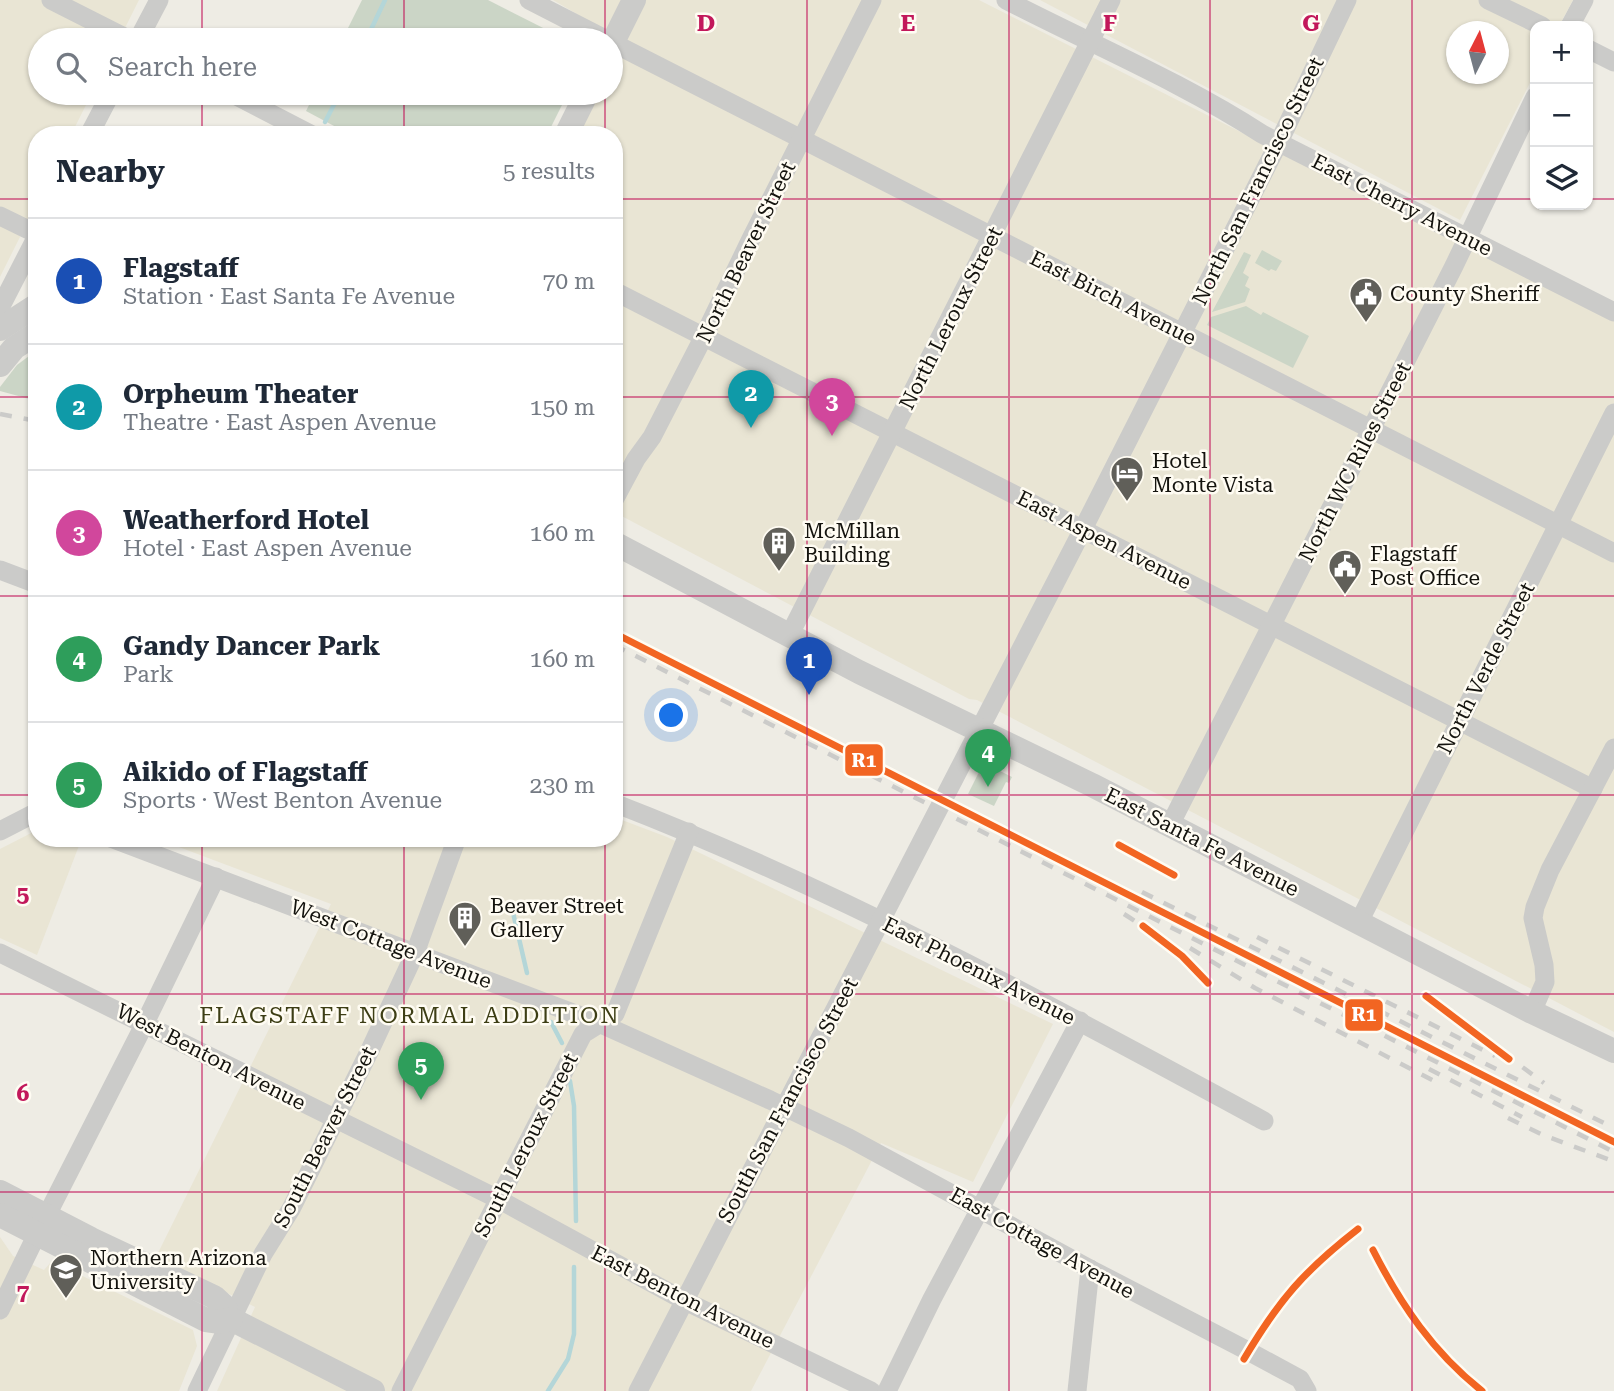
<!DOCTYPE html>
<meta charset="utf-8">
<style>
:root{--surface:#fff;--page:#f6f6f7;--text:#1f2937;--muted:#747a83;--line:#e0e1e3;--accent:#605f59}
body{margin:0;font-family:"Roboto Serif",serif;background:var(--page);color:var(--text)}
.controls{position:absolute;right:21px;top:21px;display:grid;overflow:hidden;border-radius:14px;box-shadow:0 2px 5px #0004}
.controls button{width:63px;height:63px;display:grid;place-items:center;padding:0;border:0;border-bottom:2px solid var(--line);background:var(--surface);color:var(--text);font:35px sans-serif}
.compass{position:absolute;left:1446px;top:21px;width:63px;height:63px;border-radius:50%;background:var(--surface);box-shadow:0 2px 5px #0004;rotate:6deg}
.you{position:absolute;left:672px;top:716px;width:24px;height:24px;margin:-18px;border:5px solid #fff;border-radius:50%;background:#1a73e8;box-shadow:0 0 0 10px #1a73e833}
.badge{display:grid;place-items:center;width:46px;height:46px;border-radius:50%;background:var(--accent);color:#fff;font-size:23px;font-weight:700}
.pin{position:absolute;translate:-50% -58px;filter:drop-shadow(0 2px 4px #0008)}
.pin::after{content:'';position:absolute;top:37px;width:24px;height:21px;background:inherit;clip-path:polygon(0 0,100% 0,50% 100%)}
.list{margin:0;padding:0;list-style:none}
h2{display:flex;justify-content:space-between;align-items:center;height:91px;margin:0;padding:0 28px;font-size:30px}
h2 small{font-size:23px;font-weight:400;color:var(--muted)}
.list li{display:grid;grid-template-columns:46px 1fr auto;gap:21px;align-items:center;box-sizing:border-box;height:126px;padding:0 28px;border-top:2px solid var(--line)}
.list b{display:block;font-size:26px;white-space:nowrap}
.list p{margin:0;font-size:23px;white-space:nowrap;color:var(--muted)}
.list em{font-size:23px;font-style:normal;color:var(--muted)}
.icon{flex:none;width:38px;height:38px;fill:none;stroke:currentColor;stroke-width:2;stroke-linecap:round;stroke-linejoin:round}
.map{position:relative;flex:none;width:1614px;height:1391px;overflow:hidden}
.search{position:absolute;background:var(--surface);box-shadow:0 2px 5px #0004;left:28px;top:28px;width:595px;height:77px;display:flex;align-items:center;gap:18px;box-sizing:border-box;padding:0 24px;border-radius:38px;color:var(--muted);font-size:26px}
.panel{position:absolute;background:var(--surface);box-shadow:0 2px 5px #0004;left:28px;top:126px;width:595px;height:721px;border-radius:28px}
.map>svg:first-child{display:block}
.built{fill:#e9e5d4;fill-rule:evenodd}
.green{fill:#cbd5c6}
.lines{fill:none;stroke-linecap:round;stroke-linejoin:round}
.stream{stroke:#b4d6d8;stroke-width:4.5}
.minor{stroke:#cbcbc9;stroke-width:19}
.major{stroke:#cbcbc9;stroke-width:24}
.rail{stroke:#cbcbc9;stroke-width:4.5;stroke-dasharray:12 12;stroke-linecap:butt}
.rail-1-casing{stroke:#fffcf3;stroke-width:12}
.rail-1{stroke:#f26522;stroke-width:7}
.grid{fill:none;stroke:#c2185b;stroke-width:2;stroke-opacity:0.55}
.labels{text-anchor:middle;stroke-width:5;stroke-linejoin:round;paint-order:stroke}
.street-label{font-size:21px;fill:#14130e;stroke:#fffcf3}
.poi-label{font-size:21px;fill:#14130e;stroke:#fffcf3;text-anchor:start}
.neighbourhood-label{font-size:23px;letter-spacing:2px;fill:#3d3e15;stroke:#fffcf3}
.grid-label{font-size:23px;text-anchor:middle;font-weight:bold;fill:#c2185b;stroke:#fffcf3;stroke-width:5;stroke-linejoin:round;paint-order:stroke}
.line-badge{stroke:#fffcf3;stroke-width:2.5}
.badge-label{font-size:19px;text-anchor:middle;font-weight:bold;fill:#fff}
</style>
<div class="map">
<svg width="1614" height="1391" viewBox="0 0 1614 1391">
<rect width="100%" height="100%" fill="#eeece4"/>
<g class="built">
<path d="M0,0H139L119,40H40V93H92L71,135H37V203L0,277Z"/>
<path d="M553,0H979L1614,320V1032L977,700L969,699L614,512V135H574L595,93H611V61L621,40Z"/>
<path d="M1040,0H1573L1559,26H1535V73L1460,220ZM1456,32H1498V74H1456Z"/>
<path d="M614,817L667,837L1053,1024L973,1182L881,1143L751,1391H217L255,1307L156,1257L331,904L155,838H614Z"/>
<path d="M37,830V838H68L80,843L37,955L0,938V849Z"/>
<path d="M0,1237L13,1256L44,1270L52,1261L193,1330L197,1346L179,1391H0Z"/>
</g>
<g class="green">
<path d="M362,0H488L567,40H342Z"/>
<path d="M315,93H568L547,135H351L306,111Z"/>
<path d="M1262,250L1282,261L1276,271L1271,269L1269,271L1255,263Z"/>
<path d="M1244,252L1251,255L1243,273L1249,277L1245,286L1250,289L1245,302L1212,312Z"/>
<path d="M1246,306L1261,315L1263,312L1309,336L1293,368L1207,325L1211,317Z"/>
<path d="M37,350V401L0,391V387L17,365Z"/>
<path d="M988,765L1012,777L1009,783L1006,782L994,806L968,794L982,766Z"/>
</g>
<g class="lines">
<g class="stream">
<path d="M366,40L385,0"/>
<path d="M325,122L340,93"/>
<path d="M511,904L527,973"/>
<path d="M551,1022L562,1043"/>
<path d="M570,1081L574,1106L576,1221"/>
<path d="M548,1391L568,1359L574,1334V1267"/>
</g>
<g class="minor">
<path d="M51,0L130,40"/>
<path d="M529,0L607,40"/>
<path d="M1006,0C1091,44 1182,82 1262,134L1614,312"/>
<path d="M1488,0L1542,26"/>
<path d="M1570,26L1584,0"/>
<path d="M138,40L159,0"/>
<path d="M611,42L1614,553"/>
<path d="M1588,49L1614,62"/>
<path d="M231,93L312,135"/>
<path d="M89,135L111,93"/>
<path d="M0,216L37,234"/>
<path d="M614,291L1593,789"/>
<path d="M0,308L37,236"/>
<path d="M614,500L636,459L652,437L704,336L751,239L872,0"/>
<path d="M0,570L37,584"/>
<path d="M790,634L1111,0"/>
<path d="M614,803C839,890 1052,1006 1264,1121"/>
<path d="M1170,825L1454,266L1535,97"/>
<path d="M0,831L37,812"/>
<path d="M111,838L599,1023L770,1100L849,1138L1090,1269L1248,1351L1300,1379L1307,1391"/>
<path d="M1359,922L1614,413"/>
<path d="M0,953L498,1199L683,1300L871,1391"/>
<path d="M1532,1012L1545,982L1544,965L1533,918L1535,907L1550,870L1614,748"/>
<path d="M47,1215L145,1023L216,877"/>
<path d="M0,1310L37,1234"/>
<path d="M197,1391L263,1254L291,1209L370,1050L415,953L457,838"/>
<path d="M401,1391L583,1034L615,1014L689,832"/>
<path d="M638,1391L1083,529L1279,142L1347,0"/>
<path d="M887,1391L932,1299L1080,1021"/>
<path d="M1077,1391L1090,1269"/>
</g>
<g class="major">
<path d="M611,46L634,0"/>
<path d="M566,135L587,93"/>
<path d="M0,329L37,305"/>
<path d="M0,365L14,348L37,333"/>
<path d="M614,543L859,672L1092,785L1532,1012L1614,1051"/>
<path d="M0,1192L91,1239L214,1297L225,1307L231,1319L373,1391"/>
<path d="M0,1215L206,1320L220,1322L231,1319"/>
</g>
<g class="rail">
<path d="M0,414L37,421"/>
<path d="M614,645L1614,1152"/>
<path d="M1119,845L1174,875"/>
<path d="M1142,892L1614,1128"/>
<path d="M1124,914C1156,934 1182,956 1208,983"/>
<path d="M1257,937L1495,1056"/>
<path d="M1190,948L1255,988L1436,1082"/>
<path d="M1426,996L1544,1083"/>
<path d="M1429,1069L1522,1117"/>
<path d="M1508,1118L1543,1135L1610,1160"/>
<path d="M1373,1250C1401,1305 1433,1352 1482,1391"/>
<path d="M1244,1359C1279,1300 1304,1271 1358,1229"/>
</g>
<defs>
<g id="rail-1">
<path d="M614,633L1614,1142"/>
<path d="M1119,845L1174,875"/>
<path d="M1143,926L1182,956L1208,983"/>
<path d="M1426,996L1509,1059"/>
<path d="M1373,1250C1401,1305 1433,1352 1482,1391"/>
<path d="M1244,1359C1279,1300 1304,1271 1358,1229"/>
</g>
</defs>
<use href="#rail-1" class="rail-1-casing"/>
<use href="#rail-1" class="rail-1"/>
</g>
<path class="grid" d="M202,0V40M404,0V40M605,0V40M807,0V1391M1009,0V1391M1210,0V1391M1412,0V1391M202,93V135M404,93V135M605,93V135M0,199H37M614,199H1535M1588,199H1614M0,397H37M614,397H1614M0,596H37M614,596H1614M0,795H37M614,795H1614M202,838V1391M404,838V1391M605,838V1391M0,994H1614M0,1192H1614"/>
<defs>
<symbol id="civic-pin" viewBox="-11 -11 22 30"><path d="M0 17L-7.5 6A9.5 9.5 0 1 1 7.5 6Z" fill="#605f59" stroke="#fffcf3"/><path d="M-.6-6.5H3V-4.5H.6V-3L4-1V1h2V6H-6V1h2V-1L-.6-3ZM-1.2 2.5V6h2.4V2.5Z" fill="#fff"/></symbol>
<symbol id="hotel-pin" viewBox="-11 -11 22 30"><path d="M0 17L-7.5 6A9.5 9.5 0 1 1 7.5 6Z" fill="#605f59" stroke="#fffcf3"/><path d="M-6-4.5h1.5V1H6V5H4.5V3h-9V5H-6ZM-4 0a1.8 1.8 0 1 1 3.6 0ZM.5 0V-2.5h3Q6-2.5 6 0Z" fill="#fff"/></symbol>
<symbol id="building-pin" viewBox="-11 -11 22 30"><path d="M0 17L-7.5 6A9.5 9.5 0 1 1 7.5 6Z" fill="#605f59" stroke="#fffcf3"/><path d="M-4-6H4V6H1V3H-1V6H-4ZM-2.5-4.3h1.7v1.8h-1.7ZM.8-4.3h1.7v1.8H.8ZM-2.5-1h1.7V.8h-1.7ZM.8-1h1.7V.8H.8Z" fill="#fff"/></symbol>
<symbol id="university-pin" viewBox="-11 -11 22 30"><path d="M0 17L-7.5 6A9.5 9.5 0 1 1 7.5 6Z" fill="#605f59" stroke="#fffcf3"/><path d="M0-5L7-2L0 1L-7-2ZM-4 1L0 2.5L4 1V4Q0 6-4 4Z" fill="#fff"/></symbol>
</defs>
<g fill-rule="evenodd">
<use href="#civic-pin" x="1347" y="275" width="38" height="52"/>
<use href="#hotel-pin" x="1108" y="454" width="38" height="52"/>
<use href="#building-pin" x="760" y="524" width="38" height="52"/>
<use href="#civic-pin" x="1326" y="547" width="38" height="52"/>
<use href="#building-pin" x="446" y="899" width="38" height="52"/>
<use href="#university-pin" x="47" y="1251" width="38" height="52"/>
</g>
<g class="labels">
<g class="street-label">
<text transform="translate(1258 181) rotate(-64)" y="7">North San Francisco Street</text>
<text transform="translate(1402 205) rotate(27)" y="7">East Cherry Avenue</text>
<text transform="translate(746 252) rotate(-64)" y="7">North Beaver Street</text>
<text transform="translate(1113 298) rotate(27)" y="7">East Birch Avenue</text>
<text transform="translate(951 318) rotate(-63)" y="7">North Leroux Street</text>
<text transform="translate(1355 462) rotate(-63)" y="7">North WC Riles Street</text>
<text transform="translate(1104 540) rotate(27)" y="7">East Aspen Avenue</text>
<text transform="translate(1486 668) rotate(-63)" y="7">North Verde Street</text>
<text transform="translate(1202 842) rotate(27)" y="7">East Santa Fe Avenue</text>
<text transform="translate(391 944) rotate(21)" y="7">West Cottage Avenue</text>
<text transform="translate(979 971) rotate(27)" y="7">East Phoenix Avenue</text>
<text transform="translate(211 1057) rotate(27)" y="7">West Benton Avenue</text>
<text transform="translate(788 1100) rotate(-62)" y="7">South San Francisco Street</text>
<text transform="translate(325 1137) rotate(-63)" y="7">South Beaver Street</text>
<text transform="translate(526 1145) rotate(-63)" y="7">South Leroux Street</text>
<text transform="translate(1042 1243) rotate(29)" y="7">East Cottage Avenue</text>
<text transform="translate(683 1297) rotate(27)" y="7">East Benton Avenue</text>
</g>
<g class="poi-label">
<text x="1390" y="301">County Sheriff</text>
<text x="1152" y="468">Hotel<tspan x="1152" dy="24">Monte Vista</tspan></text>
<text x="804" y="538">McMillan<tspan x="804" dy="24">Building</tspan></text>
<text x="1370" y="561">Flagstaff<tspan x="1370" dy="24">Post Office</tspan></text>
<text x="490" y="913">Beaver Street<tspan x="490" dy="24">Gallery</tspan></text>
<text x="90" y="1265">Northern Arizona<tspan x="90" dy="24">University</tspan></text>
</g>
<g class="neighbourhood-label">
<text x="410" y="1023">FLAGSTAFF NORMAL ADDITION</text>
</g>
</g>
<g class="grid-label">
<text x="706" y="31">D</text>
<text x="908" y="31">E</text>
<text x="1110" y="31">F</text>
<text x="1311" y="31">G</text>
<text x="23" y="902">5</text>
<text x="23" y="1101">6</text>
<text x="23" y="1300">7</text>
</g>
<g class="line-badge">
<rect x="844" y="743" width="40" height="34" rx="7" fill="#f26522"/>
<rect x="1344" y="998" width="40" height="34" rx="7" fill="#f26522"/>
</g>
<g class="badge-label">
<text x="864" y="767">R1</text>
<text x="1364" y="1021">R1</text>
</g>
</svg>
<div class="controls">
<button>+</button>
<button>−</button>
<button><svg class="icon" aria-label="layers" viewBox="0 0 24 24"><path d="M12 4l9 5-9 5-9-5zM3 14l9 5 9-5"/></svg></button>
</div>
<svg class="compass" viewBox="-18 -18 36 36"><path d="M0-13l5 13h-10z" fill="#e53935"/><path d="M0 13l5-13h-10z" fill="#747a83"/></svg>
<div class="you"></div>
<div class="pin badge" style="left:809px;top:695px;background:#1a4fb4">1</div>
<div class="pin badge" style="left:751px;top:428px;background:#0f9aa8">2</div>
<div class="pin badge" style="left:832px;top:436px;background:#d1479c">3</div>
<div class="pin badge" style="left:988px;top:787px;background:#2e9e5b">4</div>
<div class="pin badge" style="left:421px;top:1100px;background:#2e9e5b">5</div>
<div class="search"><svg class="icon" aria-label="search" viewBox="0 0 24 24"><circle cx="10" cy="10" r="6"/><path d="M15 15l6 6"/></svg>Search here</div>
<section class="panel">
<h2>Nearby<small>5 results</small></h2>
<ul class="list">
<li><span class="badge" style="background:#1a4fb4">1</span><div><b>Flagstaff</b><p>Station · East Santa Fe Avenue</p></div><em>70 m</em></li>
<li><span class="badge" style="background:#0f9aa8">2</span><div><b>Orpheum Theater</b><p>Theatre · East Aspen Avenue</p></div><em>150 m</em></li>
<li><span class="badge" style="background:#d1479c">3</span><div><b>Weatherford Hotel</b><p>Hotel · East Aspen Avenue</p></div><em>160 m</em></li>
<li><span class="badge" style="background:#2e9e5b">4</span><div><b>Gandy Dancer Park</b><p>Park</p></div><em>160 m</em></li>
<li><span class="badge" style="background:#2e9e5b">5</span><div><b>Aikido of Flagstaff</b><p>Sports · West Benton Avenue</p></div><em>230 m</em></li>
</ul>
</section>
</div>
